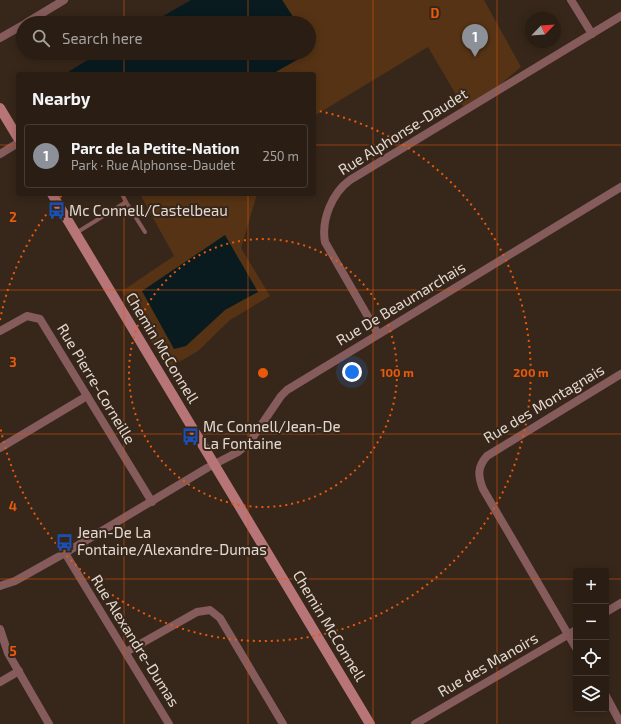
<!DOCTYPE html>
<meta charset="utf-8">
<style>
:root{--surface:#291d14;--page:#352a22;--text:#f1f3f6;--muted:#a5a2a0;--line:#453b34;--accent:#8c9099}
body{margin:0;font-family:"Exo 2",sans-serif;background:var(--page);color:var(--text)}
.controls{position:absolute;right:12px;bottom:12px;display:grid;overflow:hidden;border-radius:4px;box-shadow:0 2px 10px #0003}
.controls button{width:36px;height:36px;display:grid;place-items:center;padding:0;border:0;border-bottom:1px solid var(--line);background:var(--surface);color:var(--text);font:20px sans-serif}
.compass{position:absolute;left:525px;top:12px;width:36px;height:36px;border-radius:50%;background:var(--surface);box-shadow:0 2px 10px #0003;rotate:65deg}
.you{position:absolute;left:352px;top:372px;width:14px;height:14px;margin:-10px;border:3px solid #fff;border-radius:50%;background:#1a73e8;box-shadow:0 0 0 6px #1a73e833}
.badge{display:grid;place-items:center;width:26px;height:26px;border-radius:50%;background:var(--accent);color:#fff;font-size:13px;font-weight:700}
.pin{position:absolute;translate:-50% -33px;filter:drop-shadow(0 1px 2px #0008)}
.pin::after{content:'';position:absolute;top:21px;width:14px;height:12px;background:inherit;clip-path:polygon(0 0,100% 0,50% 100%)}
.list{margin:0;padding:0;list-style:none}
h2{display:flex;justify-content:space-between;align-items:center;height:52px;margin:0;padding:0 16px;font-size:17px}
h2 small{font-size:13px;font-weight:400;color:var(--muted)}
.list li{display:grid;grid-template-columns:26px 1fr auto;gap:12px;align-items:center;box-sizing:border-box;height:64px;margin:0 8px 8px;padding:0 8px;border:1px solid var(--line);border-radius:4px}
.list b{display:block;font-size:15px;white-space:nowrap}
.list p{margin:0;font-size:13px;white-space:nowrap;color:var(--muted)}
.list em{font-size:13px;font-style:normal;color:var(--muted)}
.icon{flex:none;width:22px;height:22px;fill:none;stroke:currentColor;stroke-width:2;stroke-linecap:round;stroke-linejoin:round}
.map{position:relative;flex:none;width:621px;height:724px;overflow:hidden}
.search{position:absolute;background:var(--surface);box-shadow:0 2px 10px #0003;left:16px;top:16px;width:300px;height:44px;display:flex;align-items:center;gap:10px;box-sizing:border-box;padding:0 14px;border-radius:22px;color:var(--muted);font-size:15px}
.panel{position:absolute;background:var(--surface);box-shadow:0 2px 10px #0003;left:16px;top:72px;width:300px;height:124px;border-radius:4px}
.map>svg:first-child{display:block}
.green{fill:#563314}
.water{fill:#091b1f}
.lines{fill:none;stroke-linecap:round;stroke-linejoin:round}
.lane{stroke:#855b5c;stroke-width:4}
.street{stroke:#855b5c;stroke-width:8}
.secondary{stroke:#b87577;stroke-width:10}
.grid{fill:none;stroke:#e8590c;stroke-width:1;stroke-opacity:0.55}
.ring{fill:none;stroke:#e8590c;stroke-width:2;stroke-dasharray:2 4}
.labels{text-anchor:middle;stroke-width:4;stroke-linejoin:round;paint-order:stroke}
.street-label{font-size:15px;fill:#e4d9d1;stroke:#37271a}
.poi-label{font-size:15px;fill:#e4d9d1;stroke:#37271a;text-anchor:start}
.grid-label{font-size:13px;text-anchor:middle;font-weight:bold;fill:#e8590c;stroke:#37271a;stroke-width:4;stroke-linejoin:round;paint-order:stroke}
.centre{fill:#e8590c;stroke:#37271a;stroke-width:2}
.ring-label{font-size:12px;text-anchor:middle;font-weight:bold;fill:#e8590c;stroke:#37271a;stroke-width:4;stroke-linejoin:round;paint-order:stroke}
</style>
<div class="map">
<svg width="621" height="724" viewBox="0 0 621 724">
<rect width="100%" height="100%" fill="#37271a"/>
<g class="green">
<path d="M282,0H484L521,67L481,101L465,110L428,47L314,116V74H272L312,51L309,43V23H297Z"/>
<path d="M140,194H257L241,248L270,296L230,320L198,351L167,369L122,291L174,256Z"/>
</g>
<g class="water">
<path d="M191,0H282L297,23H151Z"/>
<path d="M99,53H309L272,74H65Z"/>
<path d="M225,235L258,292L225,310L186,346L174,349L142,291Z"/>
</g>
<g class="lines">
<g class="lane">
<path d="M126,202L145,232"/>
<path d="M76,233L126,202L122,194"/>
</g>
<g class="street">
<path d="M571,0L592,34"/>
<path d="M26,23L64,0"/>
<path d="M0,38L23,25"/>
<path d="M0,154L18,143"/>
<path d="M0,331L27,316L40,319L152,502"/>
<path d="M378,334L325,242C321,220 332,193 350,180L621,16"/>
<path d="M0,448L87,396"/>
<path d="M65,553L169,724"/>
<path d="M0,586L15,581L65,553L207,468L238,452L249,443L281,396L287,390L621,187"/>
<path d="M606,612L621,603"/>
<path d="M0,629L8,653L49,724"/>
<path d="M576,648L483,489C478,476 477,467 487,456L621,374"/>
<path d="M126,652L197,612L210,610L220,618L283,724"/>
<path d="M0,682L19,671"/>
<path d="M606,696L621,724"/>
<path d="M415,724L576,630"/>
</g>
<g class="secondary">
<path d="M0,108L18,138"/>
<path d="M52,194L370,724"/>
</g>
</g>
<path class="grid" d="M124,0V23M248,0V23M373,0V724M497,0V724M124,53V74M248,53V74M0,145H18M314,145H621M124,194V724M248,194V724M0,290H621M0,434H621M0,579H576M606,579H621"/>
<g class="ring">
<circle cx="263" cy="373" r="134"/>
<path d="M0 320A268 268 0 0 1 62 195M314 110A268 268 0 1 1 0 426"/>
</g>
<defs>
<symbol id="bus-bare" viewBox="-9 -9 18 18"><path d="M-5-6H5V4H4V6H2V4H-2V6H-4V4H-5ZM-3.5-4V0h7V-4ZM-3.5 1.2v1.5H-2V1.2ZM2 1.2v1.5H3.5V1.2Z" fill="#1a4fb4" stroke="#37271a" stroke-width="2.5" paint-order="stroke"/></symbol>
</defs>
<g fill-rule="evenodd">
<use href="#bus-bare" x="44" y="198" width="25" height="25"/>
<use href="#bus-bare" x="178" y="424" width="25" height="25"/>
<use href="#bus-bare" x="52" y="530" width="25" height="25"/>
</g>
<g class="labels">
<g class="street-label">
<text transform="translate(403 132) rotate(-32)" y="5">Rue Alphonse-Daudet</text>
<text transform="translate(401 304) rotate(-31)" y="5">Rue De Beaumarchais</text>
<text transform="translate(162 348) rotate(59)" y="5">Chemin McConnell</text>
<text transform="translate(96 384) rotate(59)" y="5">Rue Pierre-Corneille</text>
<text transform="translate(544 404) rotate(-31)" y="5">Rue des Montagnais</text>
<text transform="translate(329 626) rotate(59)" y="5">Chemin McConnell</text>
<text transform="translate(135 641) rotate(58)" y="5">Rue Alexandre-Dumas</text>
<text transform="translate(488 665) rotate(-30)" y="5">Rue des Manoirs</text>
</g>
<g class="poi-label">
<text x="69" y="216">Mc Connell/Castelbeau</text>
<text x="203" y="432">Mc Connell/Jean-De<tspan x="203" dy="17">La Fontaine</tspan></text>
<text x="77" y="538">Jean-De La<tspan x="77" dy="17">Fontaine/Alexandre-Dumas</tspan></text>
</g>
</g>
<g class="grid-label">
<text x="435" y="18">D</text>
<text x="13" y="222">2</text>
<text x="13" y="367">3</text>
<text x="13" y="511">4</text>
<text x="13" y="656">5</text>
</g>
<circle cx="263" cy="373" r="6" class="centre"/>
<g class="ring-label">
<text x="397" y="377">100 m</text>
<text x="531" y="377">200 m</text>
</g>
</svg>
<div class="controls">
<button>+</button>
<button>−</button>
<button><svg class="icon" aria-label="locate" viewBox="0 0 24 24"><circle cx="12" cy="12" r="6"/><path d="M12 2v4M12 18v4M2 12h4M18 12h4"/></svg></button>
<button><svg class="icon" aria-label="layers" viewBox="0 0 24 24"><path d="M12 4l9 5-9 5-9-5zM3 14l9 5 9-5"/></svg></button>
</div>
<svg class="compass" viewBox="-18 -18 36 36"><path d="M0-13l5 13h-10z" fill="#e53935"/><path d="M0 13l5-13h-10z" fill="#a5a2a0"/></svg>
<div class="you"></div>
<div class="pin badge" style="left:475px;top:57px">1</div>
<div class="search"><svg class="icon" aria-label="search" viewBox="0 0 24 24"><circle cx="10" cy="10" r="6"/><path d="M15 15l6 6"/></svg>Search here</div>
<section class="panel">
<h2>Nearby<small></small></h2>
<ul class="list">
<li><span class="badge">1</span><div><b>Parc de la Petite-Nation</b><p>Park · Rue Alphonse-Daudet</p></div><em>250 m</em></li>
</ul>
</section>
</div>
